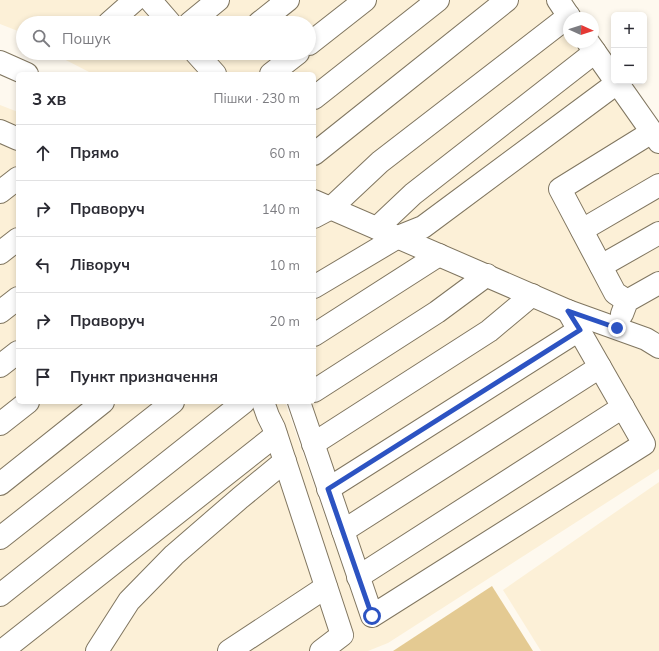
<!DOCTYPE html>
<html lang="uk">
<meta charset="utf-8">
<style>
:root{--surface:#fff;--page:#f7f7f7;--text:#2b2b33;--muted:#7c7c81;--line:#e1e1e2}
body{margin:0;font-family:Mulish,sans-serif;background:var(--page);color:var(--text)}
.controls{position:absolute;right:12px;top:12px;display:grid;overflow:hidden;border-radius:6px;box-shadow:0 2px 6px #0003}
.controls button{width:36px;height:36px;display:grid;place-items:center;padding:0;border:0;border-bottom:1px solid var(--line);background:var(--surface);color:var(--text);font:20px sans-serif}
.compass{position:absolute;left:563px;top:12px;width:36px;height:36px;border-radius:50%;background:var(--surface);box-shadow:0 2px 6px #0003;rotate:93deg}
.stop{position:absolute;width:12px;height:12px;margin:-9px;border:3px solid #2c53c2;border-radius:50%;background:#fff}
.stop.end{background:#2c53c2;border-color:#fff;box-shadow:0 1px 4px #0008}
.list{margin:0;padding:0;list-style:none}
h2{display:flex;justify-content:space-between;align-items:center;height:52px;margin:0;padding:0 16px;font-size:17px}
h2 small{font-size:13px;font-weight:400;color:var(--muted)}
.list li{display:grid;grid-template-columns:26px 1fr auto;gap:12px;align-items:center;box-sizing:border-box;height:56px;padding:0 16px;border-top:1px solid var(--line)}
.list b{display:block;font-size:15px;white-space:nowrap}
.list em{font-size:13px;font-style:normal;color:var(--muted)}
.icon{flex:none;width:22px;height:22px;fill:none;stroke:currentColor;stroke-width:2;stroke-linecap:round;stroke-linejoin:round}
.map{position:relative;flex:none;width:659px;height:651px;overflow:hidden}
.search{position:absolute;background:var(--surface);box-shadow:0 2px 6px #0003;left:16px;top:16px;width:300px;height:44px;display:flex;align-items:center;gap:10px;box-sizing:border-box;padding:0 14px;border-radius:22px;color:var(--muted);font-size:15px}
.panel{position:absolute;background:var(--surface);box-shadow:0 2px 6px #0003;left:16px;top:72px;width:300px;height:332px;border-radius:6px}
.map>svg:first-child{display:block}
.built{fill:#fcf0d7}
.green{fill:#e4ca92}
.lines{fill:none;stroke-linecap:round;stroke-linejoin:round}
.minor-casing{stroke:#807660;stroke-width:24}
.minor{stroke:#fff;stroke-width:22}
.route{stroke:#2c53c2;stroke-width:5}
</style>
<div class="map">
<svg width="659" height="651" viewBox="0 0 659 651">
<rect width="100%" height="100%" fill="#fef9ef"/>
<g class="built">
<path d="M0,0H564L569,18V42H593L659,139V469L388,643L368,651H0V105L18,112V402H285L341,562L287,402H314V74H93L56,55L58,53H309V23H23V33L0,24Z"/>
<path d="M659,482V651H541L503,590Z"/>
</g>
<path class="green" d="M492,586L533,651H393Z"/>
<g class="lines">
<defs>
<g id="minor">
<path d="M150,0L170,23"/>
<path d="M558,0L570,18"/>
<path d="M109,23L135,0"/>
<path d="M190,23L218,0"/>
<path d="M259,23L288,0"/>
<path d="M588,42L614,79"/>
<path d="M309,44L365,0"/>
<path d="M196,53L215,74"/>
<path d="M0,62L27,74"/>
<path d="M271,74L298,53"/>
<path d="M616,81L659,142"/>
<path d="M314,98L438,0"/>
<path d="M0,131L18,139"/>
<path d="M314,154L507,0"/>
<path d="M0,192L18,178"/>
<path d="M314,201L568,311L646,339L659,347"/>
<path d="M314,217L331,208L380,162L569,16"/>
<path d="M377,228L413,194L595,52"/>
<path d="M582,230L659,185"/>
<path d="M0,253L18,239"/>
<path d="M601,266L659,233"/>
<path d="M314,287L398,237L423,227L617,83"/>
<path d="M627,301L615,293L560,189L652,132"/>
<path d="M0,312L18,298"/>
<path d="M622,314L627,301L659,283"/>
<path d="M314,335L439,255"/>
<path d="M0,366L18,352"/>
<path d="M314,391L437,312L487,275"/>
<path d="M263,402L268,416L274,428L342,635L321,651"/>
<path d="M299,402L372,616L644,444L568,311"/>
<path d="M0,424L28,402"/>
<path d="M313,444L489,331L532,295"/>
<path d="M0,484L103,402"/>
<path d="M328,489L579,330"/>
<path d="M343,531L600,367"/>
<path d="M0,538L173,402"/>
<path d="M358,577L623,407"/>
<path d="M0,595L244,402"/>
<path d="M2,651L276,435"/>
<path d="M97,651L129,601L174,555L240,498L285,461"/>
<path d="M229,651L326,587"/>
</g>
</defs>
<use href="#minor" class="minor-casing"/>
<use href="#minor" class="minor"/>
</g>
<g class="lines">
<path class="route" d="M372,616L328,489L580,330L568,311L617,328"/>
</g>
</svg>
<div class="controls">
<button>+</button>
<button>−</button>
</div>
<svg class="compass" viewBox="-18 -18 36 36"><path d="M0-13l5 13h-10z" fill="#e53935"/><path d="M0 13l5-13h-10z" fill="#7c7c81"/></svg>
<div class="stop" style="left:372px;top:616px"></div>
<div class="stop end" style="left:617px;top:328px"></div>
<div class="search"><svg class="icon" aria-label="search" viewBox="0 0 24 24"><circle cx="10" cy="10" r="6"/><path d="M15 15l6 6"/></svg>Пошук</div>
<section class="panel">
<h2>3 хв<small>Пішки · 230 m</small></h2>
<ul class="list">
<li><svg class="icon" aria-label="ahead" viewBox="0 0 24 24"><path d="M12 20V5M6 11l6-6 6 6"/></svg><div><b>Прямо</b></div><em>60 m</em></li>
<li><svg class="icon" aria-label="right" viewBox="0 0 24 24"><path d="M7 20v-9h11M14 6l5 5-5 5"/></svg><div><b>Праворуч</b></div><em>140 m</em></li>
<li><svg class="icon" aria-label="left" viewBox="0 0 24 24"><path d="M17 20v-9H6M10 6l-5 5 5 5"/></svg><div><b>Ліворуч</b></div><em>10 m</em></li>
<li><svg class="icon" aria-label="right" viewBox="0 0 24 24"><path d="M7 20v-9h11M14 6l5 5-5 5"/></svg><div><b>Праворуч</b></div><em>20 m</em></li>
<li><svg class="icon" aria-label="arrive" viewBox="0 0 24 24"><path d="M6 21V4h12l-3 4 3 4H6"/></svg><div><b>Пункт призначення</b></div></li>
</ul>
</section>
</div>
